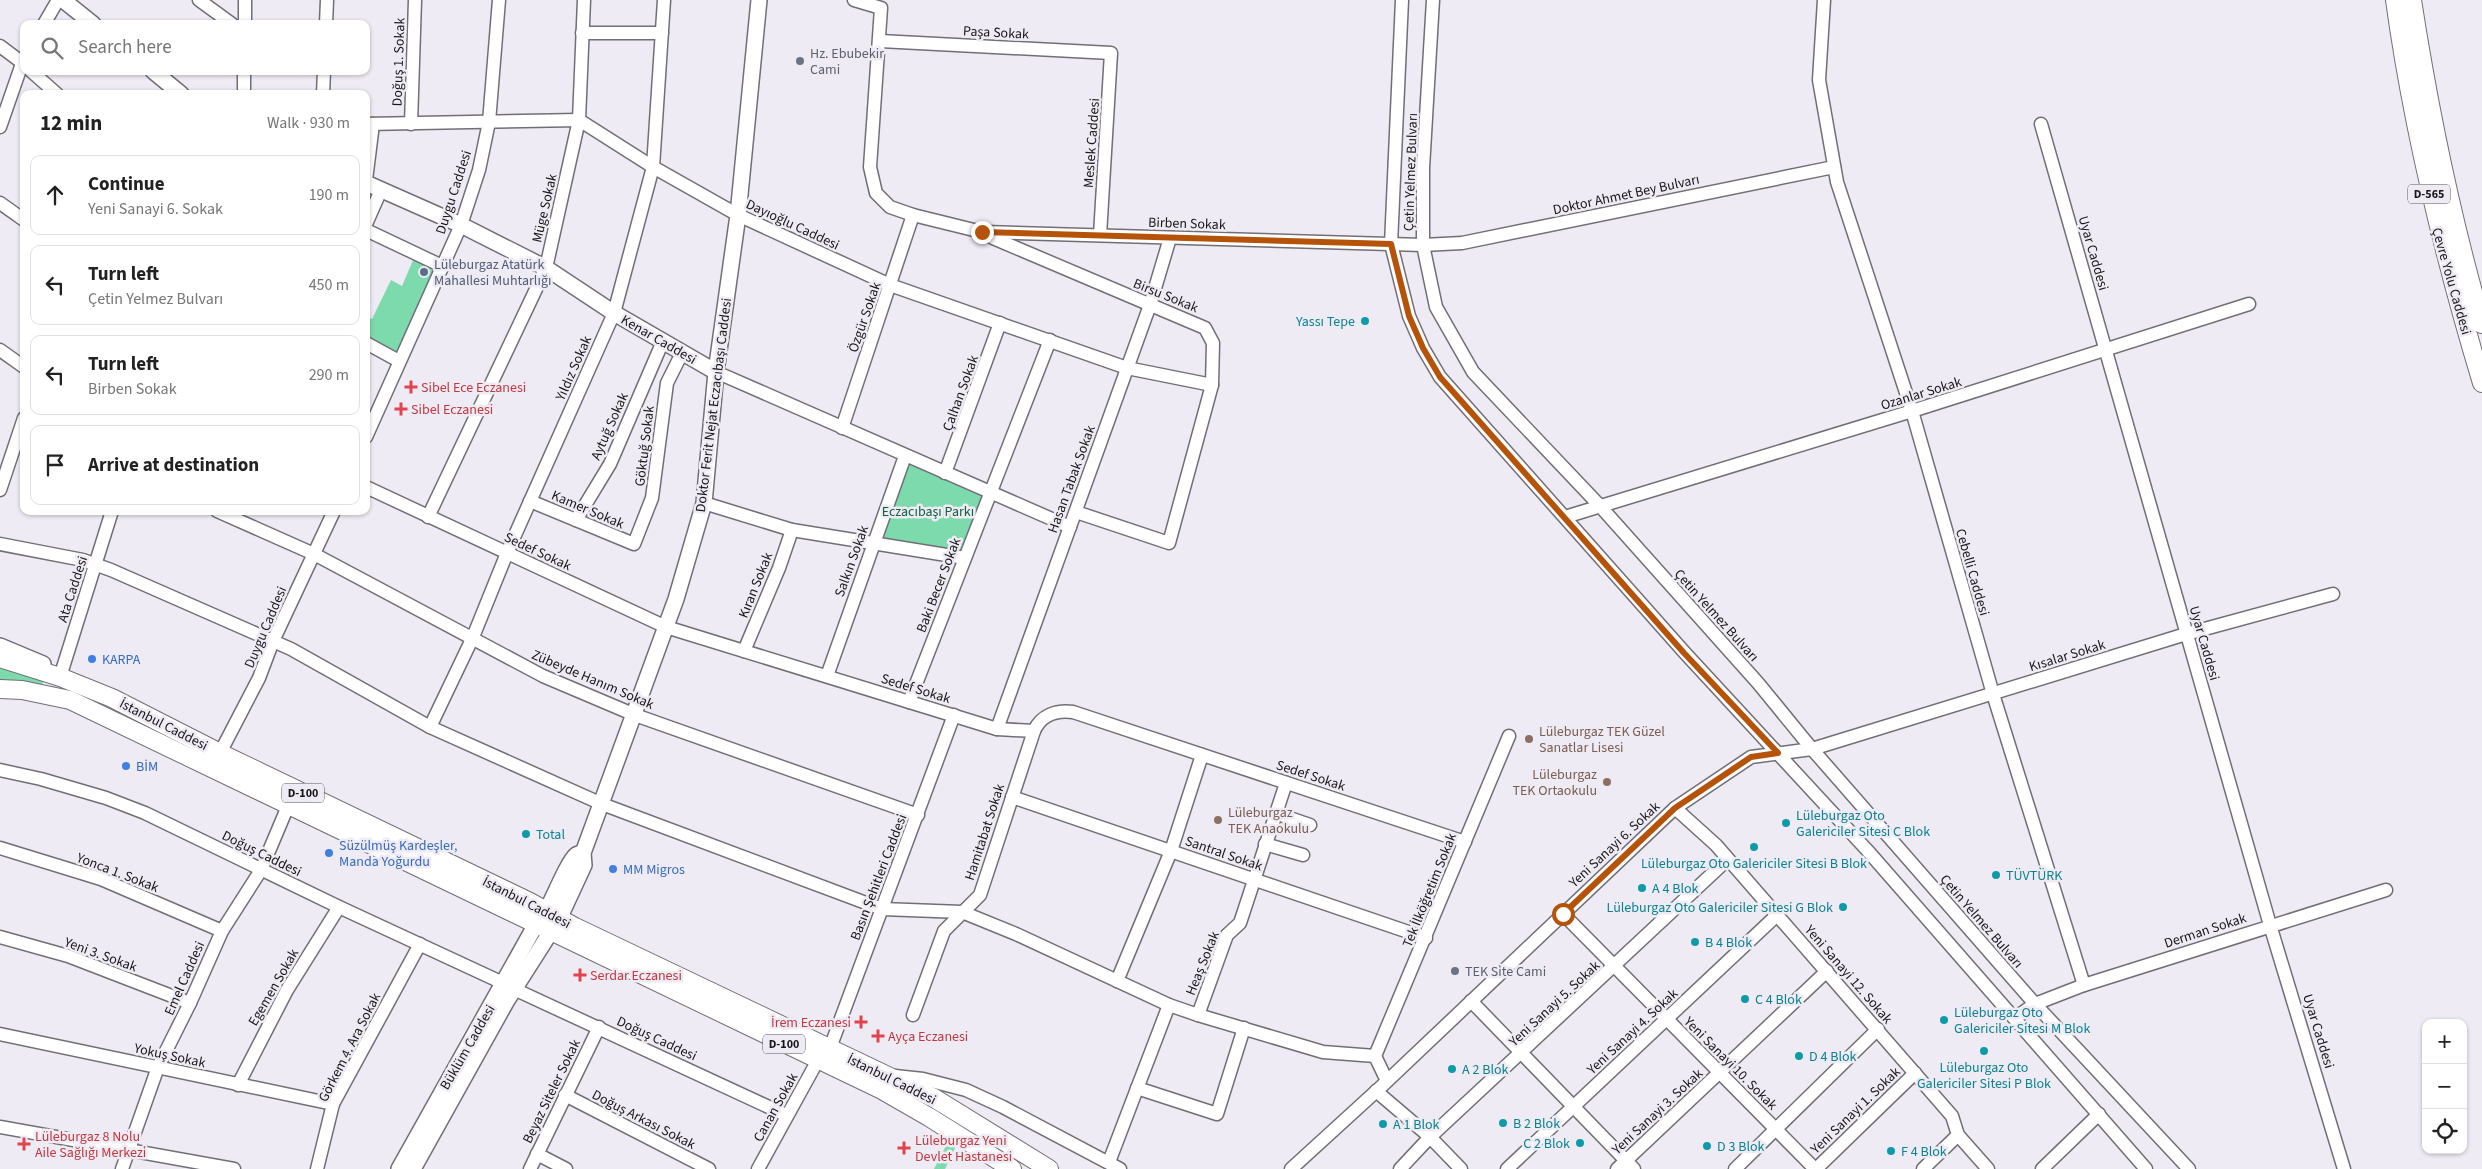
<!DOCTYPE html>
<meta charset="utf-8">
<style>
:root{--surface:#fff;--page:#f2f2f2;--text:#222;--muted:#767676;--line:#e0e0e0}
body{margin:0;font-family:"Source Sans 3",sans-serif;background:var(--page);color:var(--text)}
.controls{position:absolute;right:15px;bottom:15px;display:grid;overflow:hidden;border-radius:10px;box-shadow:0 1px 4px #0004}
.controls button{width:45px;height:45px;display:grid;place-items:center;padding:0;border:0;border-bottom:1px solid var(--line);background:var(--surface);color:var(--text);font:25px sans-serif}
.stop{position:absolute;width:15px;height:15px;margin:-11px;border:4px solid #b45309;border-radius:50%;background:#fff}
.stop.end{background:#b45309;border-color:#fff;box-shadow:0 1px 5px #0008}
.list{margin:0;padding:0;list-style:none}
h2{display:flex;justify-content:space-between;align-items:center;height:65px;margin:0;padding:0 20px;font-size:21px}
h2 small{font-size:16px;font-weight:400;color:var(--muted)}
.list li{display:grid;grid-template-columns:32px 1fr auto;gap:15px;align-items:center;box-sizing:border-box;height:80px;margin:0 10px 10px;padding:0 10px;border:1px solid var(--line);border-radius:10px}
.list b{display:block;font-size:19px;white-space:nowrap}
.list p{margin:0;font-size:16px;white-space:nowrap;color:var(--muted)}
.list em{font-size:16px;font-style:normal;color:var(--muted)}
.icon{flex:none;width:28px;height:28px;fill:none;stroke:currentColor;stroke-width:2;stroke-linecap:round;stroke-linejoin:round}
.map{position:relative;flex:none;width:2482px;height:1169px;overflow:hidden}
.search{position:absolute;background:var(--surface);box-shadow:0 1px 4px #0004;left:20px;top:20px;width:350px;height:55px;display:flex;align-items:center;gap:12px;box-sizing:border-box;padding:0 18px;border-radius:10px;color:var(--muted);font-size:19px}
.panel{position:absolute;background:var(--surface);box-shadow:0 1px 4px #0004;left:20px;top:90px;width:350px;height:425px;border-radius:10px}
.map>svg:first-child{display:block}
.green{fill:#7cdaac}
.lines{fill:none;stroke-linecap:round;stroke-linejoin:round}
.minor-casing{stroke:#726e76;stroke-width:15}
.major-casing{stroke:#726e76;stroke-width:18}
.highway-casing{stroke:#726e76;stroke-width:20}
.minor{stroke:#fff;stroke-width:12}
.major{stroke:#fff;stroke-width:15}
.highway{stroke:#fff;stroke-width:18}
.route{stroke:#b45309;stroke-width:6}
.worship-dot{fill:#6b7280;stroke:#efebf4;stroke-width:2}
.service-dot{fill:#5c6f8a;stroke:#efebf4;stroke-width:2}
.culture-dot{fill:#0f9aa8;stroke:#efebf4;stroke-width:2}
.health-dot{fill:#e0444e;stroke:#efebf4;stroke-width:2}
.shop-dot{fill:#3f7fe0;stroke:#efebf4;stroke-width:2}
.education-dot{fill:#8d6e63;stroke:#efebf4;stroke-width:2}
.labels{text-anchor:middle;stroke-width:5;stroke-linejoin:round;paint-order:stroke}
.shield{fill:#efebf4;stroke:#58565b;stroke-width:1}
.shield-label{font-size:12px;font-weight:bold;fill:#181619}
.street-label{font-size:14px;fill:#181619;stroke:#efebf4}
.worship-label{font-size:14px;fill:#5b616d;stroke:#efebf4;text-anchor:start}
.service-label{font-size:14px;fill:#4e5e75;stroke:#efebf4;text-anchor:start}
.culture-label{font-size:14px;fill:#0d838f;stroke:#efebf4;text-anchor:start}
.health-label{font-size:14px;fill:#be3a42;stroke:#efebf4;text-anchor:start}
.park-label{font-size:14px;fill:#0f6141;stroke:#efebf4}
.shop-label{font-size:14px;fill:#366cbe;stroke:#efebf4;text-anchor:start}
.education-label{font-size:14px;fill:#785e54;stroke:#efebf4;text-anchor:start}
</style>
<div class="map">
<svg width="2482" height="1169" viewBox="0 0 2482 1169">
<rect width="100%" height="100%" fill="#efebf4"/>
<g class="green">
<path d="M414,258L437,269L397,357L366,339V316L372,319L391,280L402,286Z"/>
<path d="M908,462L987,495L963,554L878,540Z"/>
<path d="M0,667L43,680L42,688L0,683Z"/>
<path d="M948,1142H953L956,1146L945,1169H934Z"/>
</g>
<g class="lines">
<defs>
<g id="minor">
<path d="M199,0L232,24"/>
<path d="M854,0L881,8L870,167L876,193L890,207L913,215L982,232L993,238L1205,328L1213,343L1212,385L1169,543L1076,512"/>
<path d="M1402,0L1391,244L1409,316L1423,348L1440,377L1685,653L1867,850L2146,1169"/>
<path d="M1433,0L1423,168V245L1436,307L1473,372L1600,506L1758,683L1812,749L2035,1004L2189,1169"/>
<path d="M1824,0L1819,80L1837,182L1912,411L1993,694L2084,985"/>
<path d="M44,24L58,0"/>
<path d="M245,24V0"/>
<path d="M326,24L327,0"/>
<path d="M582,33H662"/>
<path d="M880,41L1111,53L1100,235"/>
<path d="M0,46L24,64"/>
<path d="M31,71L57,94"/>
<path d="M244,94V71"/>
<path d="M323,94L324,71"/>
<path d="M366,124L579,120L653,167L738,215L890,285L1127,368L1212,385"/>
<path d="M411,124L415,0"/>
<path d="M2041,124L2270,925L2344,1169"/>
<path d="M0,127L24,58"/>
<path d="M366,180L373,124"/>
<path d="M0,203L24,220"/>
<path d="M366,224L381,190"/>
<path d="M366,230L442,266"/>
<path d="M985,232L1423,245L1462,243L1834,167"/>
<path d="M366,343L399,361"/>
<path d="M0,350L24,367"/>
<path d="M716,372L1070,527"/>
<path d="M842,428L913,215"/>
<path d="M366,437L461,225L479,170L489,122L499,0"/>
<path d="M945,473L1000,323"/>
<path d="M366,487L666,627L997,729L1034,731C1041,715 1056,710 1073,712L1465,842"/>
<path d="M0,490L24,418"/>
<path d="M530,501L634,544L652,498L667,383L682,353"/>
<path d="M704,503L792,530L965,558"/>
<path d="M217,511L314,554L543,676L635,715L918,815"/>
<path d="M428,517L546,268L579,120L584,0"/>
<path d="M1565,517L1912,411L2249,304"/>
<path d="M576,520L610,464L663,341"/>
<path d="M0,544L83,560L111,570L291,649L430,727L602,804L882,909L962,912L1016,934L1169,1005L1198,1015L1323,1052L1375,1056L1387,1081"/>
<path d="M744,651L779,568L792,530"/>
<path d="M827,676L905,456"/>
<path d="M60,677L112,511"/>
<path d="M909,702L1050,340"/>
<path d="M430,727L473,637L507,553L614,313L653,167L664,0"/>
<path d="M997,729L1150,305L1170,238"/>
<path d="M220,753L259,678L273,641L334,511"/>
<path d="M0,770L41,779L106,798L145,813L339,907L503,983"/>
<path d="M1012,797L1426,938"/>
<path d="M1675,808L1716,845L1952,1116L1958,1135L1988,1169"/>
<path d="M1275,813L1310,825"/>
<path d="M1265,844L1303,855"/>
<path d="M0,848L101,879L222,931"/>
<path d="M1563,914L1815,1169"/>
<path d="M0,937L68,956L190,1003"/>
<path d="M1117,981L1171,851L1202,755"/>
<path d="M514,989L786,1115"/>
<path d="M1471,1001L1634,1169"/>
<path d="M913,1015L944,931L980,895L1034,731"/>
<path d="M1198,1015L1227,935L1240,923L1286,783"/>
<path d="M2015,1018L2035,1004L2084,985L2386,890"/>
<path d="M0,1034L333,1104"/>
<path d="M830,1048L954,715"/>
<path d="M1375,1056L1509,736"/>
<path d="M895,1076L923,1079L966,1090L1003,1107L1120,1169"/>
<path d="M238,1085L287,990L339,907"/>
<path d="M1137,1088L1217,1114L1244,1028"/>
<path d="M1376,1091L1430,1137L1461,1169"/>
<path d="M565,1095L709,1169"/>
<path d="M0,1127L234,1169"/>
<path d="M537,1154L566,1169"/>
<path d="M1109,1162L1169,1005"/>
<path d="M122,1169L158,1067L190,1003L222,931L261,870L288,806"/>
<path d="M317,1169L333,1104L420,944"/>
<path d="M530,1169L599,1027"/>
<path d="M758,1169L818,1060"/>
<path d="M1291,1169L1383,1085L1675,808L1751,757L1812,749L2186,634L2333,594"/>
<path d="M1400,1169L1430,1137L1728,859"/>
<path d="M1507,1169L1777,915"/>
<path d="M1617,1169L1827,971"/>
<path d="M1735,1169L1878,1029"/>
<path d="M1816,1169L1915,1073"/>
<path d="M1923,1169L1958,1135"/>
<path d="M2042,1169L2099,1114"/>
</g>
<g id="major">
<path d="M63,0L93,24"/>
<path d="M153,71L181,94"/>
<path d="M366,183L461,225L546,268L614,313L716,372"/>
<path d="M0,646L43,664"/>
<path d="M546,912C552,901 569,860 576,855C577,854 581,853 583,853"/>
<path d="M559,919L584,865L583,853L676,599L704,503L716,372L738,215L759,0"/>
<path d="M399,1169L535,926"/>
<path d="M413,1169L506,1002L550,933"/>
</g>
<g id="highway">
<path d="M2395,0C2413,131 2444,257 2482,383"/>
<path d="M2412,0C2429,110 2451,217 2482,324"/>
<path d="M0,658L60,677L112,698L220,753L530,902L575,927L934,1098L1049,1169"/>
<path d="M0,689L22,690L70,700C341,830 611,962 882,1090L929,1117L1012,1169"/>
</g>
</defs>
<use href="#minor" class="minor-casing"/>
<use href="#major" class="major-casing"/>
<use href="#highway" class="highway-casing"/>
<use href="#minor" class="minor"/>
<use href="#major" class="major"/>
<use href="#highway" class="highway"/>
</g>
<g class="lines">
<path class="route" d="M982,232L1391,244L1409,316L1423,348L1440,377L1684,653L1778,753L1751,757L1675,808L1563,914"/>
</g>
<g class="worship-dot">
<circle cx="800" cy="61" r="5"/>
<circle cx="1455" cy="971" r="5"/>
</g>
<circle class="service-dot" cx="424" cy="272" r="5"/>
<g class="culture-dot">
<circle cx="1365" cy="321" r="5"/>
<circle cx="1786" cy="823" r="5"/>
<circle cx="526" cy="834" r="5"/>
<circle cx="1754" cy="847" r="5"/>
<circle cx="1996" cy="875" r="5"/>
<circle cx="1642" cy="888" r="5"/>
<circle cx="1843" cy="907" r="5"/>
<circle cx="1695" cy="942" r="5"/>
<circle cx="1745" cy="999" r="5"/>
<circle cx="1944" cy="1020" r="5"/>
<circle cx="1984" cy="1051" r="5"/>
<circle cx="1799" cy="1056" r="5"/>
<circle cx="1452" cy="1069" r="5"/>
<circle cx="1503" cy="1123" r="5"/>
<circle cx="1383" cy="1124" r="5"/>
<circle cx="1580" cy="1143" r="5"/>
<circle cx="1707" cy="1146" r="5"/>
<circle cx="1891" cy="1151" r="5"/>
</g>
<g class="health-dot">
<path d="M408.5 379.5h5v5h5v5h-5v5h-5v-5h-5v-5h5z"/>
<path d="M398.5 401.5h5v5h5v5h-5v5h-5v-5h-5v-5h5z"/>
<path d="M577.5 967.5h5v5h5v5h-5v5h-5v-5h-5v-5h5z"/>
<path d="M858.5 1014.5h5v5h5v5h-5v5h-5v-5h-5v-5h5z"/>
<path d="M875.5 1028.5h5v5h5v5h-5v5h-5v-5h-5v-5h5z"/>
<path d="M21.5 1136.5h5v5h5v5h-5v5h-5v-5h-5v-5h5z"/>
<path d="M901.5 1140.5h5v5h5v5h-5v5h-5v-5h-5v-5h5z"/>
</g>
<g class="shop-dot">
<circle cx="92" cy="659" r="5"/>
<circle cx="126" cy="766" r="5"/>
<circle cx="329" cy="853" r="5"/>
<circle cx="613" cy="869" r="5"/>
</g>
<g class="education-dot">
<circle cx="1529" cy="739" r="5"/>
<circle cx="1607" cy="782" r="5"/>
<circle cx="1218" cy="820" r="5"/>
</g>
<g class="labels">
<g class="shield">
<rect x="2408" y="184.5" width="42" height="19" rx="4"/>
<rect x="282" y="783.5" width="42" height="19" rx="4"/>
<rect x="763" y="1034.5" width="42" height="19" rx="4"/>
</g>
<g class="shield-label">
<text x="2429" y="198">D-565</text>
<text x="303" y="797">D-100</text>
<text x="784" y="1048">D-100</text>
</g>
<g class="street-label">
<text transform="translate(996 32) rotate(3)" y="5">Paşa Sokak</text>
<text transform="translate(398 62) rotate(-88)" y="5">Doğuş 1. Sokak</text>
<text transform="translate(1091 143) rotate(-86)" y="5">Meslek Caddesi</text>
<text transform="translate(1410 172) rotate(-88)" y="5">Çetin Yelmez Bulvarı</text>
<text transform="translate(453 192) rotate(-72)" y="5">Duygu Caddesi</text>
<text transform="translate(1626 194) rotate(-12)" y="5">Doktor Ahmet Bey Bulvarı</text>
<text transform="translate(544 208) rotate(-77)" y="5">Müge Sokak</text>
<text transform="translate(1187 223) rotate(2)" y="5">Birben Sokak</text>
<text transform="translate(793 224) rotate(25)" y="5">Dayıoğlu Caddesi</text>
<text transform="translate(2094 253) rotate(74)" y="5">Uyar Caddesi</text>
<text transform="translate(2452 281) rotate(74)" y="5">Çevre Yolu Caddesi</text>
<text transform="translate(1166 295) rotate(22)" y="5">Birsu Sokak</text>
<text transform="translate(864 317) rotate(-71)" y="5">Özgür Sokak</text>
<text transform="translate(659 339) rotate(30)" y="5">Kenar Caddesi</text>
<text transform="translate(573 368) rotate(-66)" y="5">Yıldız Sokak</text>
<text transform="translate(960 393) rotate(-70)" y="5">Çalhan Sokak</text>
<text transform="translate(1921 393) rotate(-17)" y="5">Ozanlar Sokak</text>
<text transform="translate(713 405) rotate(-83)" y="5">Doktor Ferit Nejat Eczacıbaşı Caddesi</text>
<text transform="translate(609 426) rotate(-66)" y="5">Aytuğ Sokak</text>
<text transform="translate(644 446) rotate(-83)" y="5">Göktuğ Sokak</text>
<text transform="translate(1071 479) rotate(-70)" y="5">Hasan Tabak Sokak</text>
<text transform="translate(588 509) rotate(23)" y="5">Kamer Sokak</text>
<text transform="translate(538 551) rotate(25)" y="5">Sedef Sokak</text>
<text transform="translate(851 561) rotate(-70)" y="5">Salkın Sokak</text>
<text transform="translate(1973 572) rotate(74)" y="5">Cebelli Caddesi</text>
<text transform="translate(755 585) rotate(-68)" y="5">Kıran Sokak</text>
<text transform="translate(938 585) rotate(-69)" y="5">Baki Becer Sokak</text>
<text transform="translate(72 589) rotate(-72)" y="5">Ata Caddesi</text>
<text transform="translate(1717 615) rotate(48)" y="5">Çetin Yelmez Bulvarı</text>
<text transform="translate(265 627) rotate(-67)" y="5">Duygu Caddesi</text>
<text transform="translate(2205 643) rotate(74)" y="5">Uyar Caddesi</text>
<text transform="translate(2067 655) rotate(-17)" y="5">Kısalar Sokak</text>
<text transform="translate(593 679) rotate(23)" y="5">Zübeyde Hanım Sokak</text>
<text transform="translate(916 688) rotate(17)" y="5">Sedef Sokak</text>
<text transform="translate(164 724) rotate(27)" y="5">İstanbul Caddesi</text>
<text transform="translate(1311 775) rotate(18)" y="5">Sedef Sokak</text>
<text transform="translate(984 832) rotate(-72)" y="5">Hamitabat Sokak</text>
<text transform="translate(1614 844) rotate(-43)" y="5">Yeni Sanayi 6. Sokak</text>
<text transform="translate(262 853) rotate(26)" y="5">Doğuş Caddesi</text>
<text transform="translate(1224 853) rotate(19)" y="5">Santral Sokak</text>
<text transform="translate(118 872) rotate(21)" y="5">Yonca 1. Sokak</text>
<text transform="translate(878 877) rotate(-69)" y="5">Basın Şehitleri Caddesi</text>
<text transform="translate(1429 890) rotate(-68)" y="5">Tek İlköğretim Sokak</text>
<text transform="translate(527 902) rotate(27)" y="5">İstanbul Caddesi</text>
<text transform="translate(1982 921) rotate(49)" y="5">Çetin Yelmez Bulvarı</text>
<text transform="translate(2205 930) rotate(-18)" y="5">Derman Sokak</text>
<text transform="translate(101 954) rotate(20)" y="5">Yeni 3. Sokak</text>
<text transform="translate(1202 963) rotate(-68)" y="5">Heaş Sokak</text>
<text transform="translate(1849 974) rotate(49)" y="5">Yeni Sanayi 12. Sokak</text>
<text transform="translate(184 978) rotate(-66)" y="5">Emel Caddesi</text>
<text transform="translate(273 987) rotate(-60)" y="5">Egemen Sokak</text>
<text transform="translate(1554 1003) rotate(-43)" y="5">Yeni Sanayi 5. Sokak</text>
<text transform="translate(1632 1031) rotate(-43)" y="5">Yeni Sanayi 4. Sokak</text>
<text transform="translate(2319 1031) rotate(73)" y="5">Uyar Caddesi</text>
<text transform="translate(657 1038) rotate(25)" y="5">Doğuş Caddesi</text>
<text transform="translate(349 1047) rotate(-63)" y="5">Görkem 4. Ara Sokak</text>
<text transform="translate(467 1047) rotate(-60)" y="5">Büklüm Caddesi</text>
<text transform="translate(170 1055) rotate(12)" y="5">Yokuş Sokak</text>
<text transform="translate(1731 1063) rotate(45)" y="5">Yeni Sanayi 10. Sokak</text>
<text transform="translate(892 1079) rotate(26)" y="5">İstanbul Caddesi</text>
<text transform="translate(551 1091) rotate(-64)" y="5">Beyaz Siteler Sokak</text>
<text transform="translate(775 1107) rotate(-61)" y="5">Canan Sokak</text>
<text transform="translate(1855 1110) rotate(-44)" y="5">Yeni Sanayi 1. Sokak</text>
<text transform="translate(1657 1111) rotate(-43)" y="5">Yeni Sanayi 3. Sokak</text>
<text transform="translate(644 1119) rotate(27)" y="5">Doğuş Arkası Sokak</text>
</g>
<g class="worship-label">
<text x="810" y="58">Hz. Ebubekir<tspan x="810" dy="16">Cami</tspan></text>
<text x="1465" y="976">TEK Site Cami</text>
</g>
<g class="service-label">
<text x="434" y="269">Lüleburgaz Atatürk<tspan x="434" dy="16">Mahallesi Muhtarlığı</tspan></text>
</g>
<g class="culture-label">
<text x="1355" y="326" text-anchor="end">Yassı Tepe</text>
<text x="1796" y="820">Lüleburgaz Oto<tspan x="1796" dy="16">Galericiler Sitesi C Blok</tspan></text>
<text x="536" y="839">Total</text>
<text x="1754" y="868" text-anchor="middle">Lüleburgaz Oto Galericiler Sitesi B Blok</text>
<text x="2006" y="880">TÜVTÜRK</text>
<text x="1652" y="893">A 4 Blok</text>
<text x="1833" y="912" text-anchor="end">Lüleburgaz Oto Galericiler Sitesi G Blok</text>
<text x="1705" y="947">B 4 Blok</text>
<text x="1755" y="1004">C 4 Blok</text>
<text x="1954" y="1017">Lüleburgaz Oto<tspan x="1954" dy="16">Galericiler Sitesi M Blok</tspan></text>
<text x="1809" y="1061">D 4 Blok</text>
<text x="1984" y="1072" text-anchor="middle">Lüleburgaz Oto<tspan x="1984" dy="16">Galericiler Sitesi P Blok</tspan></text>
<text x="1462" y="1074">A 2 Blok</text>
<text x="1513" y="1128">B 2 Blok</text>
<text x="1393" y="1129">A 1 Blok</text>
<text x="1570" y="1148" text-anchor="end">C 2 Blok</text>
<text x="1717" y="1151">D 3 Blok</text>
<text x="1901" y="1156">F 4 Blok</text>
</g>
<g class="health-label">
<text x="421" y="392">Sibel Ece Eczanesi</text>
<text x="411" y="414">Sibel Eczanesi</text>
<text x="590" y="980">Serdar Eczanesi</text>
<text x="851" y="1027" text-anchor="end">İrem Eczanesi</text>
<text x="888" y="1041">Ayça Eczanesi</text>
<text x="35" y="1141">Lüleburgaz 8 Nolu<tspan x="35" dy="16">Aile Sağlığı Merkezi</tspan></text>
<text x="915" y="1145">Lüleburgaz Yeni<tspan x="915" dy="16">Devlet Hastanesi</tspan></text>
</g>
<g class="park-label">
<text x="928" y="516">Eczacıbaşı Parkı</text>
</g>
<g class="shop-label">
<text x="102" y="664">KARPA</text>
<text x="136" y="771">BİM</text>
<text x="339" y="850">Süzülmüş Kardeşler,<tspan x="339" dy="16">Manda Yoğurdu</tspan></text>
<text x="623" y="874">MM Migros</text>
</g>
<g class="education-label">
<text x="1539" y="736">Lüleburgaz TEK Güzel<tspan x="1539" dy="16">Sanatlar Lisesi</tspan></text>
<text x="1597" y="779" text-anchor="end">Lüleburgaz<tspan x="1597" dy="16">TEK Ortaokulu</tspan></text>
<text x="1228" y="817">Lüleburgaz<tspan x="1228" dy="16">TEK Anaokulu</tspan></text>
</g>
</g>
</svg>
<div class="controls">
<button>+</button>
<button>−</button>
<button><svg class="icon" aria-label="locate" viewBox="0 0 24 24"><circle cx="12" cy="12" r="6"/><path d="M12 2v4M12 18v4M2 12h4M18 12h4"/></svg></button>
</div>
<div class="stop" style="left:1563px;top:914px"></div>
<div class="stop end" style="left:982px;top:232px"></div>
<div class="search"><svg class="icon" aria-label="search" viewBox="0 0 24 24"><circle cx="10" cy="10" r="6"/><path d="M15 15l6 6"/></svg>Search here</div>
<section class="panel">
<h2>12 min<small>Walk · 930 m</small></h2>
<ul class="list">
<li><svg class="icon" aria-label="ahead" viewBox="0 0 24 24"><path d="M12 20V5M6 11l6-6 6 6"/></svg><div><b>Continue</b><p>Yeni Sanayi 6. Sokak</p></div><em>190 m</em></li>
<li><svg class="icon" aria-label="left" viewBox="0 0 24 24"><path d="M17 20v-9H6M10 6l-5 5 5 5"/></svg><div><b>Turn left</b><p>Çetin Yelmez Bulvarı</p></div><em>450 m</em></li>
<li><svg class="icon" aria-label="left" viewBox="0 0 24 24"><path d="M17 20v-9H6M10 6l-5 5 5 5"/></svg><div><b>Turn left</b><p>Birben Sokak</p></div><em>290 m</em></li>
<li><svg class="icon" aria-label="arrive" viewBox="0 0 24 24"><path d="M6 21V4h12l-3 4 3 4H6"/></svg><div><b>Arrive at destination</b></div></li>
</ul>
</section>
</div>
